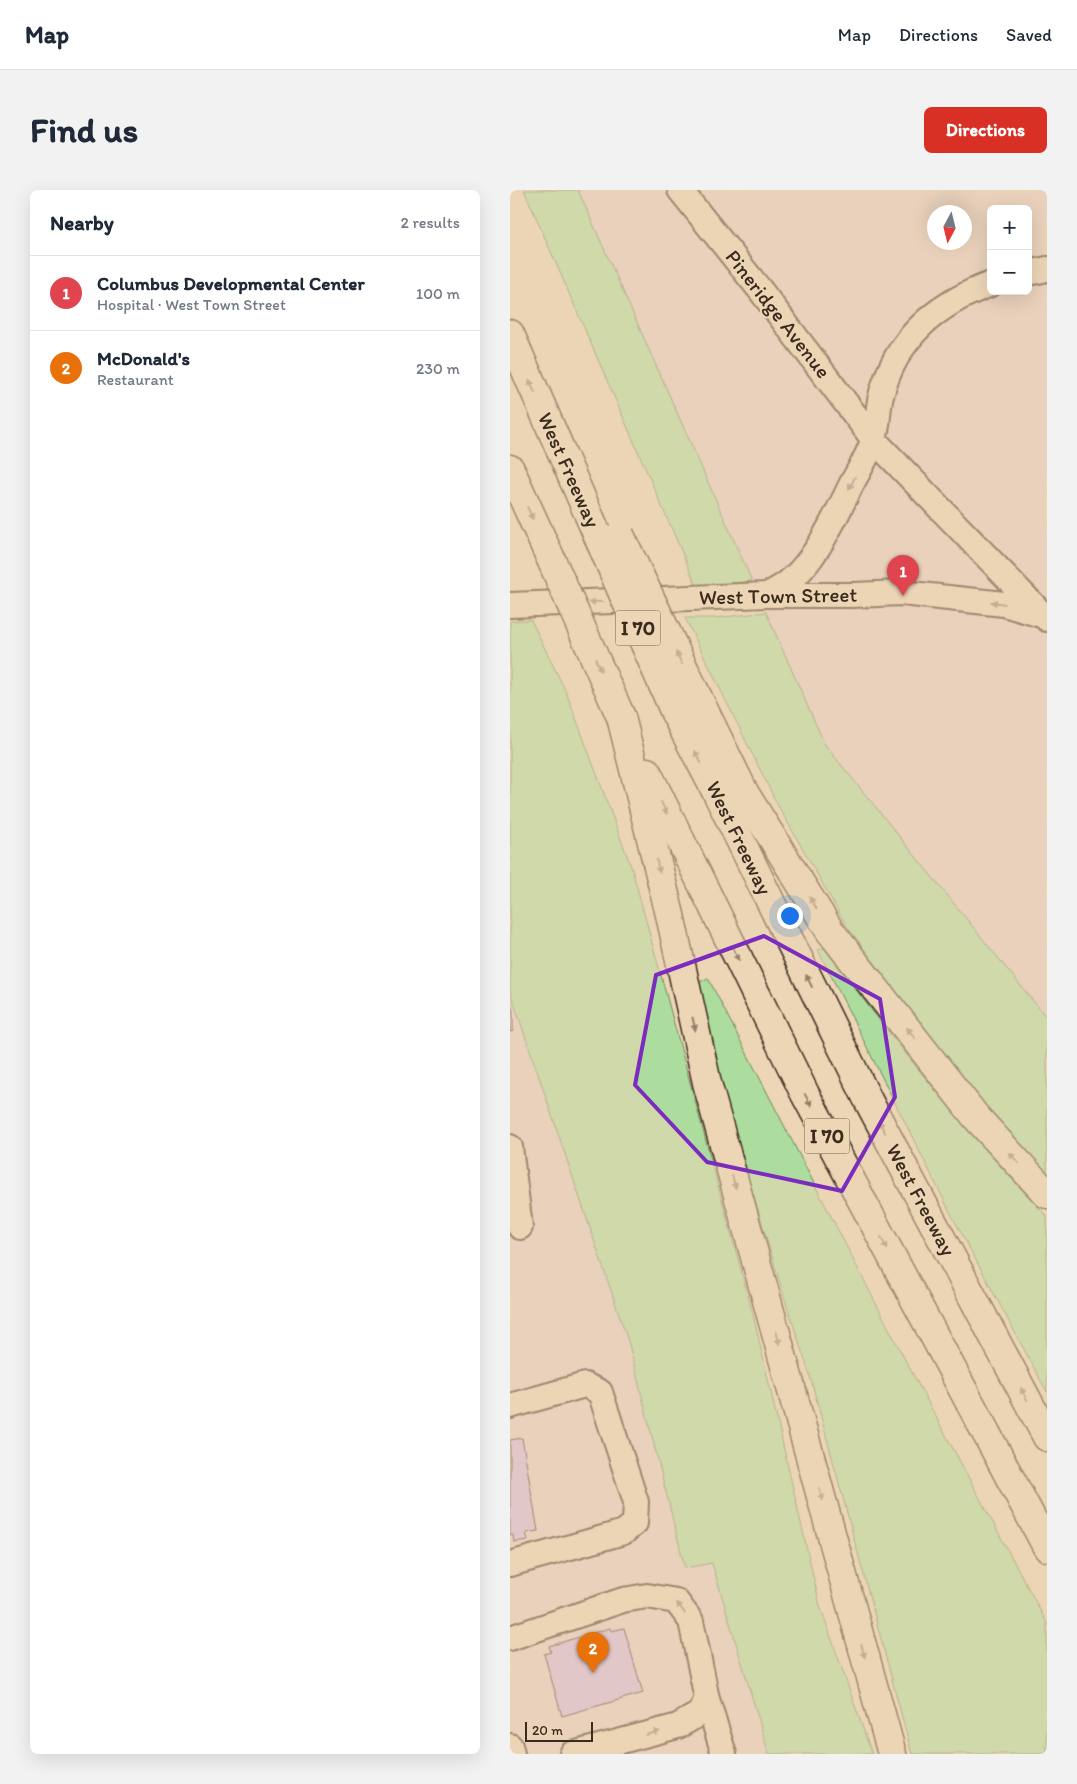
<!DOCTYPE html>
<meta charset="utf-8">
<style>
:root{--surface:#fff;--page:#f2f2f3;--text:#1f2937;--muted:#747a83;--line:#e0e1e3;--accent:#d93025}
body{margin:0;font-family:Itim,sans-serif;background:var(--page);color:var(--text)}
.controls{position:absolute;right:15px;top:15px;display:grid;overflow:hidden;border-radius:8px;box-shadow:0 5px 20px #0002}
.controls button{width:45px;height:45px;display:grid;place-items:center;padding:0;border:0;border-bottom:1px solid var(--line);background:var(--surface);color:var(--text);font:25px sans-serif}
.compass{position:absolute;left:417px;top:15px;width:45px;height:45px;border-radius:50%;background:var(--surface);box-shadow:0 5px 20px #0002;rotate:187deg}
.scale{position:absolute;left:15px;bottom:12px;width:68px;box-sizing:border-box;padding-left:5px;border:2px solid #3b2a1e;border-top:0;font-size:14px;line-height:18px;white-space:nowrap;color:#3b2a1e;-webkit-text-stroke:4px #ecd6b5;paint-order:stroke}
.you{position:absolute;left:279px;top:725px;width:18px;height:18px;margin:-12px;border:4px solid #fff;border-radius:50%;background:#1a73e8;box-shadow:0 0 0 8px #1a73e833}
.badge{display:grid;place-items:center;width:32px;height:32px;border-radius:50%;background:var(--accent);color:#fff;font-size:16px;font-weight:700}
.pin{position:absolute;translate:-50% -41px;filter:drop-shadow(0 1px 2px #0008)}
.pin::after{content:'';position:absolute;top:26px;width:18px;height:15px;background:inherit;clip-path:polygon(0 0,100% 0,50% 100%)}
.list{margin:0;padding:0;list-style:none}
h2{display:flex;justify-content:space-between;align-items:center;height:65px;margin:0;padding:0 20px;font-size:21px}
h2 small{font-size:16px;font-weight:400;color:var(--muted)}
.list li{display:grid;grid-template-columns:32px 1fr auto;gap:15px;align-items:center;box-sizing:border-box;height:75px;padding:0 20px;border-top:1px solid var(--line)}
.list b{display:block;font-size:19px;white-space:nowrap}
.list p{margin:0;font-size:16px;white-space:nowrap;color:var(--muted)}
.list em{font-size:16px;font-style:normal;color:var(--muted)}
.map{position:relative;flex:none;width:537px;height:1564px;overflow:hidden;border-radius:8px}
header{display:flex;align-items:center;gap:30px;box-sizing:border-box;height:70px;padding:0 25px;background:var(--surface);border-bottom:1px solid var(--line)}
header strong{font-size:24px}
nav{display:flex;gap:28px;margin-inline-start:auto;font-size:18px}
.intro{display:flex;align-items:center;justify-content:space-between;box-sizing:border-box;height:120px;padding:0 30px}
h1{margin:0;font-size:35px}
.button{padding:12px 22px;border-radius:8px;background:var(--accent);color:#fff;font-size:18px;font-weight:700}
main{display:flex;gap:30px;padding:0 30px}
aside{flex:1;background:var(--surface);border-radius:8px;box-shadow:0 5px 20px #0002}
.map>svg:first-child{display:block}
.built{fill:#e5ccc3;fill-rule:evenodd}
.green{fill:#acdd9e;stroke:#74845e}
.building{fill:#d6b6e3;stroke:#3b2a1e}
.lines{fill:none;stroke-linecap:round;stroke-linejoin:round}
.minor-casing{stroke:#3b2a1e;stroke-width:28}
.highway-casing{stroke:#3b2a1e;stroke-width:31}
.minor{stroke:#ecd6b5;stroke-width:24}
.highway{stroke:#ecd6b5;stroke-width:28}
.highway-bridge-casing{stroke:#3b2a1e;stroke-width:31;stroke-linecap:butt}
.highway-bridge{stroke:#ecd6b5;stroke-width:28}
.oneway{fill:#94806a}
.marked{fill:none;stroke:#7b2cbf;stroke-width:4;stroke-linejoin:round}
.labels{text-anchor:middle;stroke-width:4;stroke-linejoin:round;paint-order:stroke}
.shield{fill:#ecd6b5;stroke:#705e4b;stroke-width:1}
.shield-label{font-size:20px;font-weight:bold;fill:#3b2a1e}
.street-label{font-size:21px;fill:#3b2a1e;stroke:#ecd6b5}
</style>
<header>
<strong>Map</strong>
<nav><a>Map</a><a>Directions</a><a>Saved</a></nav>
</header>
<div class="intro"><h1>Find us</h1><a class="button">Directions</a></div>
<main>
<aside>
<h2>Nearby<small>2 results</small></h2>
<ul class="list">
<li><span class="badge" style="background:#e0444e">1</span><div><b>Columbus Developmental Center</b><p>Hospital · West Town Street</p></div><em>100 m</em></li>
<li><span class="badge" style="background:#e8710a">2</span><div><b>McDonald's</b><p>Restaurant</p></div><em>230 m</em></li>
</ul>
</aside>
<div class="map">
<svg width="537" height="1564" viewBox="0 0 537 1564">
<rect width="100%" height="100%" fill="#ecd6b5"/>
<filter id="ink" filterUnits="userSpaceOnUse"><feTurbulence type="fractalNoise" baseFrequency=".02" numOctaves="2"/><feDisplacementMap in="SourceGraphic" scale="10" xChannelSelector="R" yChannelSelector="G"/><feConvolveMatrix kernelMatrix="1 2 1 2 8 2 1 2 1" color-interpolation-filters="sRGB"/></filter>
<g filter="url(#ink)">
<g class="built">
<path d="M68,0H537V828L315,555ZM481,19H518V101H481ZM424,22H454V52H424Z"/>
<path d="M0,801L118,1151L174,1377L202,1373L259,1564H0Z"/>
</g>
<g class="green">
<path d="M14,0H68L242,391L187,397Z"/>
<path d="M256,422L315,555L537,828V990L450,887L336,735L266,612L175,428H206Z"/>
<path d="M21,430L57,504L122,679L243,1124L310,1416L362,1564H259L202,1373L175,1378L118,1151L0,801V431Z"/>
<path d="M314,758C384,850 456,943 537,1026V1202L441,1024L308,760Z"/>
<path d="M198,788L390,1160L537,1433V1564H402L300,1186L275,1110L181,796Z"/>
</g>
<g class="building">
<path d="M0,812L3,821V841L0,842Z"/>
<path d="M12,1248L28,1341L16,1343L18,1350L4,1352L3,1345H0V1250Z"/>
<path d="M100,1438L101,1441L114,1438L133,1503L52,1526L34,1464L41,1462L39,1456Z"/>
</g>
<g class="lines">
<defs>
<g id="minor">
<path d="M170,0L251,101L364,250L537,429"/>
<path d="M518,83L537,79"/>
<path d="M257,405C264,401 271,398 277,393C305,372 326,326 341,295C349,280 358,266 363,251C369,237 367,220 371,206C386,148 426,114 481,94"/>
<path d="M0,415L257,405H343L392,403L494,414L531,425"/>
<path d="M0,957L10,1037"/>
<path d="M0,1216L75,1195L90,1202L126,1312L125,1333L114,1342L0,1374"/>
<path d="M0,1448L113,1410L137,1406L166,1411L181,1431L197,1509L189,1524L168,1536L62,1564"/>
<path d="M197,1509L214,1564"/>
<path d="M0,1556L2,1564"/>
</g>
<g id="highway">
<path d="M0,144L91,353"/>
<path d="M0,279L40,367"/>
<path d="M190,512L235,604L320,741L466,927L537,1004"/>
<path d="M165,523L208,605L359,912L537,1247"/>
<path d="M111,527L160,725L197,893L382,1564"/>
<path d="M137,582L295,904L537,1357"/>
</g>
</defs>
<use href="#minor" class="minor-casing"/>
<use href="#highway" class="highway-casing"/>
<use href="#minor" class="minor"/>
<use href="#highway" class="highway"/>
<defs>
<g id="highway-bridge">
<path d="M110,345L190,512"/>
<path d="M91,353L165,523"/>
<path d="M40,367L111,527"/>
</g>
</defs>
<use href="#highway-bridge" class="highway-bridge-casing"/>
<use href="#highway-bridge" class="highway-bridge"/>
</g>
<defs><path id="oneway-solid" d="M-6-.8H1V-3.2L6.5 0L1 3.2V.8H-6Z" transform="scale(1.25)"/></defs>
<g class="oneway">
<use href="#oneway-solid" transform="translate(22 196) rotate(-114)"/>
<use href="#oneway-solid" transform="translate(342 293) rotate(117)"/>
<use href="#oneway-solid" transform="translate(20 323) rotate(66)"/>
<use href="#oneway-solid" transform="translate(86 412) rotate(178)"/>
<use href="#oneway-solid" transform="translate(488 413) rotate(-172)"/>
<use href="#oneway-solid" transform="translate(169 468) rotate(-116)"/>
<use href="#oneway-solid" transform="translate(88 475) rotate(66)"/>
<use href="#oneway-solid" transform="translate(188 567) rotate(-118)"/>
<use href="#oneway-solid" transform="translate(154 618) rotate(65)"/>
<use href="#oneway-solid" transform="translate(148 676) rotate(76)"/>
<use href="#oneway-solid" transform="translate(303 713) rotate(-122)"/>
<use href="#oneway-solid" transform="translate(226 764) rotate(64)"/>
<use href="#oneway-solid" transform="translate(299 791) rotate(-116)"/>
<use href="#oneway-solid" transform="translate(184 834) rotate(77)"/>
<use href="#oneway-solid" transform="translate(401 843) rotate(-128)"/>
<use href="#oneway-solid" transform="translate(298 910) rotate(62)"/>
<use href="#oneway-solid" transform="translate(372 937) rotate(-118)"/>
<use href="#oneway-solid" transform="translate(504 968) rotate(-132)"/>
<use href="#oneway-solid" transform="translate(224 992) rotate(75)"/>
<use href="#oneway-solid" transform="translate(374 1053) rotate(62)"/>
<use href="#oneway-solid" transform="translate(268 1148) rotate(75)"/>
<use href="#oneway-solid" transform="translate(514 1204) rotate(-118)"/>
<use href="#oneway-solid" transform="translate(311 1304) rotate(75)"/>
<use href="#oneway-solid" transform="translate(171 1418) rotate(-126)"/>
<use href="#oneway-solid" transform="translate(353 1461) rotate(75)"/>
<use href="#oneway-solid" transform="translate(143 1543) rotate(-15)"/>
</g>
</g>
<path d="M0 0H537V1564H0ZM254,746L370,809L385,907L332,1001L197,972L125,895L146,785Z" fill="#ecd6b5" fill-opacity=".55" fill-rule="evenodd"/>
<path class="marked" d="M254,746L370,809L385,907L332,1001L197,972L125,895L146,785Z"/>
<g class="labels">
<g class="shield">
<rect x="105.5" y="420.5" width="45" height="35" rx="4"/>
<rect x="294.5" y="928.5" width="45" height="35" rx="4"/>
</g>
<g class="shield-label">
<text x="128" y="445">I 70</text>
<text x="317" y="953">I 70</text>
</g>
<g class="street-label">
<text transform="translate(268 124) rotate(52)" y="7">Pineridge Avenue</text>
<text transform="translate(59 280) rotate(66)" y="7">West Freeway</text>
<text transform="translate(268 406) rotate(-1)" y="7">West Town Street</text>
<text transform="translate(229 648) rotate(64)" y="7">West Freeway</text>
<text transform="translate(411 1010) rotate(62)" y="7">West Freeway</text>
</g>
</g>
</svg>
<div class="controls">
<button>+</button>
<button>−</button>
</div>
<svg class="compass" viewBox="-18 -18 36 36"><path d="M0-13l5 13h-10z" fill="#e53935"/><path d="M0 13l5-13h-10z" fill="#747a83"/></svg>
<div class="scale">20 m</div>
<div class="you"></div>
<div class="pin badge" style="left:393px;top:406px;background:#e0444e">1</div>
<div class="pin badge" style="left:83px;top:1483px;background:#e8710a">2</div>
</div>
</main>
